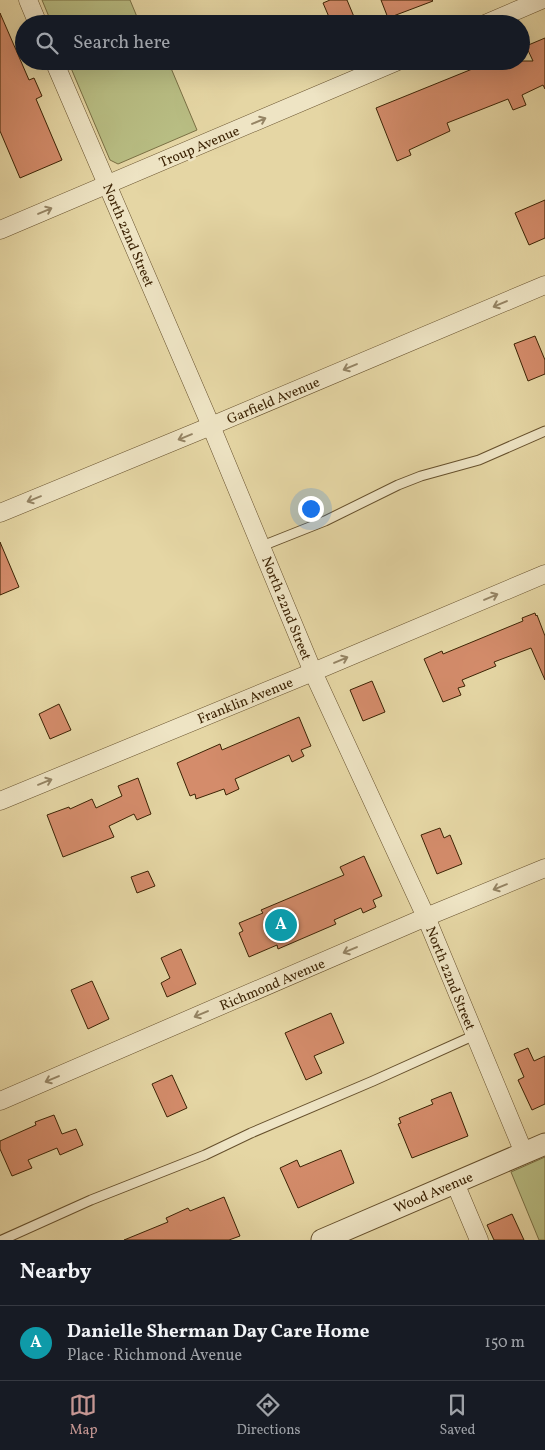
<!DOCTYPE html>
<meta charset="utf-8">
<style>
:root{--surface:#171b24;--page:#20242c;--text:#f1f3f6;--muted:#9ea1a6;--line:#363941;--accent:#c59692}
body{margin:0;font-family:Vollkorn,serif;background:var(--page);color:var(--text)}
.you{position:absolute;left:310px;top:508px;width:18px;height:18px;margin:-12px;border:4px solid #fff;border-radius:50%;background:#1a73e8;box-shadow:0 0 0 8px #1a73e833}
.badge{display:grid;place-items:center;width:32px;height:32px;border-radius:50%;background:var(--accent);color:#fff;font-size:16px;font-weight:700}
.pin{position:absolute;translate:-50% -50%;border:2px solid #fff;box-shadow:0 1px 5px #0006}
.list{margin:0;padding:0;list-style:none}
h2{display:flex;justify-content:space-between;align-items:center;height:65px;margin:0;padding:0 20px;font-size:21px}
h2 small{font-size:16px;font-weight:400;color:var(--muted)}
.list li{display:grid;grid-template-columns:32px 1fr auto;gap:15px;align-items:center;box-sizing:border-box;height:75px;padding:0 20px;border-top:1px solid var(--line)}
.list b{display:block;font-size:19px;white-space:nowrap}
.list p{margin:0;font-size:16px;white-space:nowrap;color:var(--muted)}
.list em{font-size:16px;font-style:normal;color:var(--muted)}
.icon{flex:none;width:28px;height:28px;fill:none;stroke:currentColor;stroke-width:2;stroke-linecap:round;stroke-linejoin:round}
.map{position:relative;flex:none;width:545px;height:1240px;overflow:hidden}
.search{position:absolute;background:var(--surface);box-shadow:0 5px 20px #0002;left:15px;right:15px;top:15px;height:55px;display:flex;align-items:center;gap:12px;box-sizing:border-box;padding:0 18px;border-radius:28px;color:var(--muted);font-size:19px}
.sheet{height:140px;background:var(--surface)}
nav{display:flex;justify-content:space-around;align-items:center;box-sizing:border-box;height:70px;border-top:1px solid var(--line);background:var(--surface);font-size:14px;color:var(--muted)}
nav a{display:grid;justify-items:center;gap:2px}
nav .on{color:var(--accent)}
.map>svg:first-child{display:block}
.green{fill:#b8bd83;stroke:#7a7044}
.building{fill:#d48c6b;stroke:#3c2304}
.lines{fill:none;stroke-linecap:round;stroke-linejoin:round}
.service-casing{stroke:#66502c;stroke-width:11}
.minor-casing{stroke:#66502c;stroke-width:19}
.tertiary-casing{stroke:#66502c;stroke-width:23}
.service{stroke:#eee4c4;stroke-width:9}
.minor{stroke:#eee4c4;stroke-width:18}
.tertiary{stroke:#eee4c4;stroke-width:21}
.oneway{stroke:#958464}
.labels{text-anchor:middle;stroke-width:5;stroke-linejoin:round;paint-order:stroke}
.street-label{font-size:14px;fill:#3c2304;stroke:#eee4c4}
</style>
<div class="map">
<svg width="545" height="1240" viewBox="0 0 545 1240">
<rect width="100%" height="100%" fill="#e5d6a4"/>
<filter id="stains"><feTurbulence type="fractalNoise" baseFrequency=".004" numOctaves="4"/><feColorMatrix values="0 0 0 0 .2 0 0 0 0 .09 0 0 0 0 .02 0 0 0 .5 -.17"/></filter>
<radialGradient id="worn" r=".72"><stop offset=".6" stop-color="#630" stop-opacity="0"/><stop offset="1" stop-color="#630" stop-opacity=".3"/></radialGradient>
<g class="green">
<path d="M42,0H130L140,24H52Z"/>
<path d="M68,61H168L197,130L118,164L110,160Z"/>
<path d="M545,1157V1240H539L511,1172Z"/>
</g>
<g class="building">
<path d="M330,0H347L357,24H332L323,3Z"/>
<path d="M381,0H432L433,1L388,18Z"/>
<path d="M0,13L29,80L34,78L42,96L36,99L62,160L20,178L0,131Z"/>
<path d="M545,38V89L543,85L522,95L526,105L513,110L508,99L447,123L450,131L409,150L411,155L397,161L376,108L492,61H533L526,46Z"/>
<path d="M545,200V238L529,245L515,213Z"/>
<path d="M535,336L545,360V374L528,381L514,344Z"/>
<path d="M0,542L19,587L0,595Z"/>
<path d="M535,613L536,616L537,615L545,636V680L531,648L494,662L496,666L462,680L465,686L458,688L461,695L443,702L424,659L442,651L443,654L523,621L522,618Z"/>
<path d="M372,681L385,712L363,721L350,690Z"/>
<path d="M59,704L71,730L50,739L39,714Z"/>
<path d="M299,717L311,746L301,750L304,756L292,762L289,755L235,779L239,789L226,795L224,789L196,799L195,794L190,796L177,763L220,744L222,750Z"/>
<path d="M138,778L151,814L137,820L134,814L109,826L114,837L63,857L47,815L69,807L70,809L92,799L96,808L122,796L118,786Z"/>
<path d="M440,828L444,838L450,835L462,864L437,874L421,835Z"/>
<path d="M364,856L382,896L373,900L376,907L363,913L361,908L334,920L336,924L278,949L277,945L249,957L239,933L243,931L239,923L263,913L261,910L344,875L340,867Z"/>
<path d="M148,871L155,886L137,893L131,877Z"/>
<path d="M181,949L196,984L167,997L161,983L170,978L161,958Z"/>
<path d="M92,981L109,1019L88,1029L71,990Z"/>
<path d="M331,1013L344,1043L314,1056L322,1073L306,1080L285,1033Z"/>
<path d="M528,1048L534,1061L545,1056V1104L532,1110L518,1080L524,1077L514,1054Z"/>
<path d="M172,1075L187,1108L167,1117L152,1084Z"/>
<path d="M451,1092L468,1136L412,1158L398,1124L401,1123L399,1118L433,1104L431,1100Z"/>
<path d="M54,1115L62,1134L76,1129L83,1145L60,1155L57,1148L28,1160L32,1168L12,1176L0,1149V1141L36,1125L35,1122Z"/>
<path d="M341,1150L354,1183L298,1208L280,1168L297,1160L300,1167Z"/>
<path d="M224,1197L240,1236L229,1240H124L168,1222L166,1218L188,1208L190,1211Z"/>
<path d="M512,1214L524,1240H494L487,1225Z"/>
</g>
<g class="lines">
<defs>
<g id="service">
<path d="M262,546L325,521L398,485L421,476L479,460L545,431"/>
<path d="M2,1240L91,1200L205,1155L251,1133L373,1081L475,1035"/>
</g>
<g id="minor">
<path d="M28,0L38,24"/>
<path d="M485,24L541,0"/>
<path d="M54,61L211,426L313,672L426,917L524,1153"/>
<path d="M0,230L398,61"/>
<path d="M0,513L211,426L545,285"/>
<path d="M0,801L313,672L545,574"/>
<path d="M0,1101L426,917L545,868"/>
<path d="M455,1183L479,1240"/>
</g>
<path id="tertiary" d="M322,1240L545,1144"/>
</defs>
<use href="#service" class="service-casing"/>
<use href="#minor" class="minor-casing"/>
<use href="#tertiary" class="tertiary-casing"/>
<use href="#service" class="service"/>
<use href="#minor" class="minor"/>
<use href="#tertiary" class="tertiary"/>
</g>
<defs><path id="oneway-shaft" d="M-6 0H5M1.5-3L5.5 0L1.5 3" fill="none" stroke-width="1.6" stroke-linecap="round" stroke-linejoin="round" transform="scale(1.25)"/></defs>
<g class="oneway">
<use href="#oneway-shaft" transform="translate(259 121) rotate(-23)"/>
<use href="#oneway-shaft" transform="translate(45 211) rotate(-23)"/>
<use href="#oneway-shaft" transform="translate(500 304) rotate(157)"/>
<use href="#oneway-shaft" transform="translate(350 367) rotate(157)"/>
<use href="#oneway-shaft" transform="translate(185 437) rotate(158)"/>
<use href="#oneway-shaft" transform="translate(34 499) rotate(158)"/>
<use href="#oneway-shaft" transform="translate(491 597) rotate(-23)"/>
<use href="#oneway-shaft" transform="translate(341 660) rotate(-23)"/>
<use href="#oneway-shaft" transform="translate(45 782) rotate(-22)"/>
<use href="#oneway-shaft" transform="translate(500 887) rotate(158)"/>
<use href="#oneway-shaft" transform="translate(350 950) rotate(157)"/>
<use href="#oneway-shaft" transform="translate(201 1014) rotate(157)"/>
<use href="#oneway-shaft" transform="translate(52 1079) rotate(157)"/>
</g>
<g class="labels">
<g class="street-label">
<text transform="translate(199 146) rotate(-23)" y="5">Troup Avenue</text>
<text transform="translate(129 235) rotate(67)" y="5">North 22nd Street</text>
<text transform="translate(273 400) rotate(-23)" y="5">Garfield Avenue</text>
<text transform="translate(287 608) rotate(68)" y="5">North 22nd Street</text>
<text transform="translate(245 700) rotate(-22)" y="5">Franklin Avenue</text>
<text transform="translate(451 978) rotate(68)" y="5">North 22nd Street</text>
<text transform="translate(272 984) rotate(-23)" y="5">Richmond Avenue</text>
<text transform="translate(433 1192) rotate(-23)" y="5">Wood Avenue</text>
</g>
</g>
<rect width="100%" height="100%" filter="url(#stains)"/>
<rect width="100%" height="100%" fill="url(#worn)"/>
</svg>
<div class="you"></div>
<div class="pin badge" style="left:281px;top:925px;background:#0f9aa8">A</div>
<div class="search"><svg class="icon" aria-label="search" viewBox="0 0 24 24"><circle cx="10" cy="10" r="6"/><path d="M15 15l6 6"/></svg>Search here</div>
</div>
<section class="sheet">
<h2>Nearby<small></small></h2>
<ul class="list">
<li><span class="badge" style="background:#0f9aa8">A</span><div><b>Danielle Sherman Day Care Home</b><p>Place · Richmond Avenue</p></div><em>150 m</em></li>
</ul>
</section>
<nav>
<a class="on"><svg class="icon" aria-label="map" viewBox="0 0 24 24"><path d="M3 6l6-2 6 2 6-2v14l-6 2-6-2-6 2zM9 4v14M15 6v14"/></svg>Map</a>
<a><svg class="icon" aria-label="directions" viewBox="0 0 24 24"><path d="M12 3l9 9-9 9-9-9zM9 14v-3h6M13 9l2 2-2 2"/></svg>Directions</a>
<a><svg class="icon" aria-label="saved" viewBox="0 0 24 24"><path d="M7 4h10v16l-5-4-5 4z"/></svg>Saved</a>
</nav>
